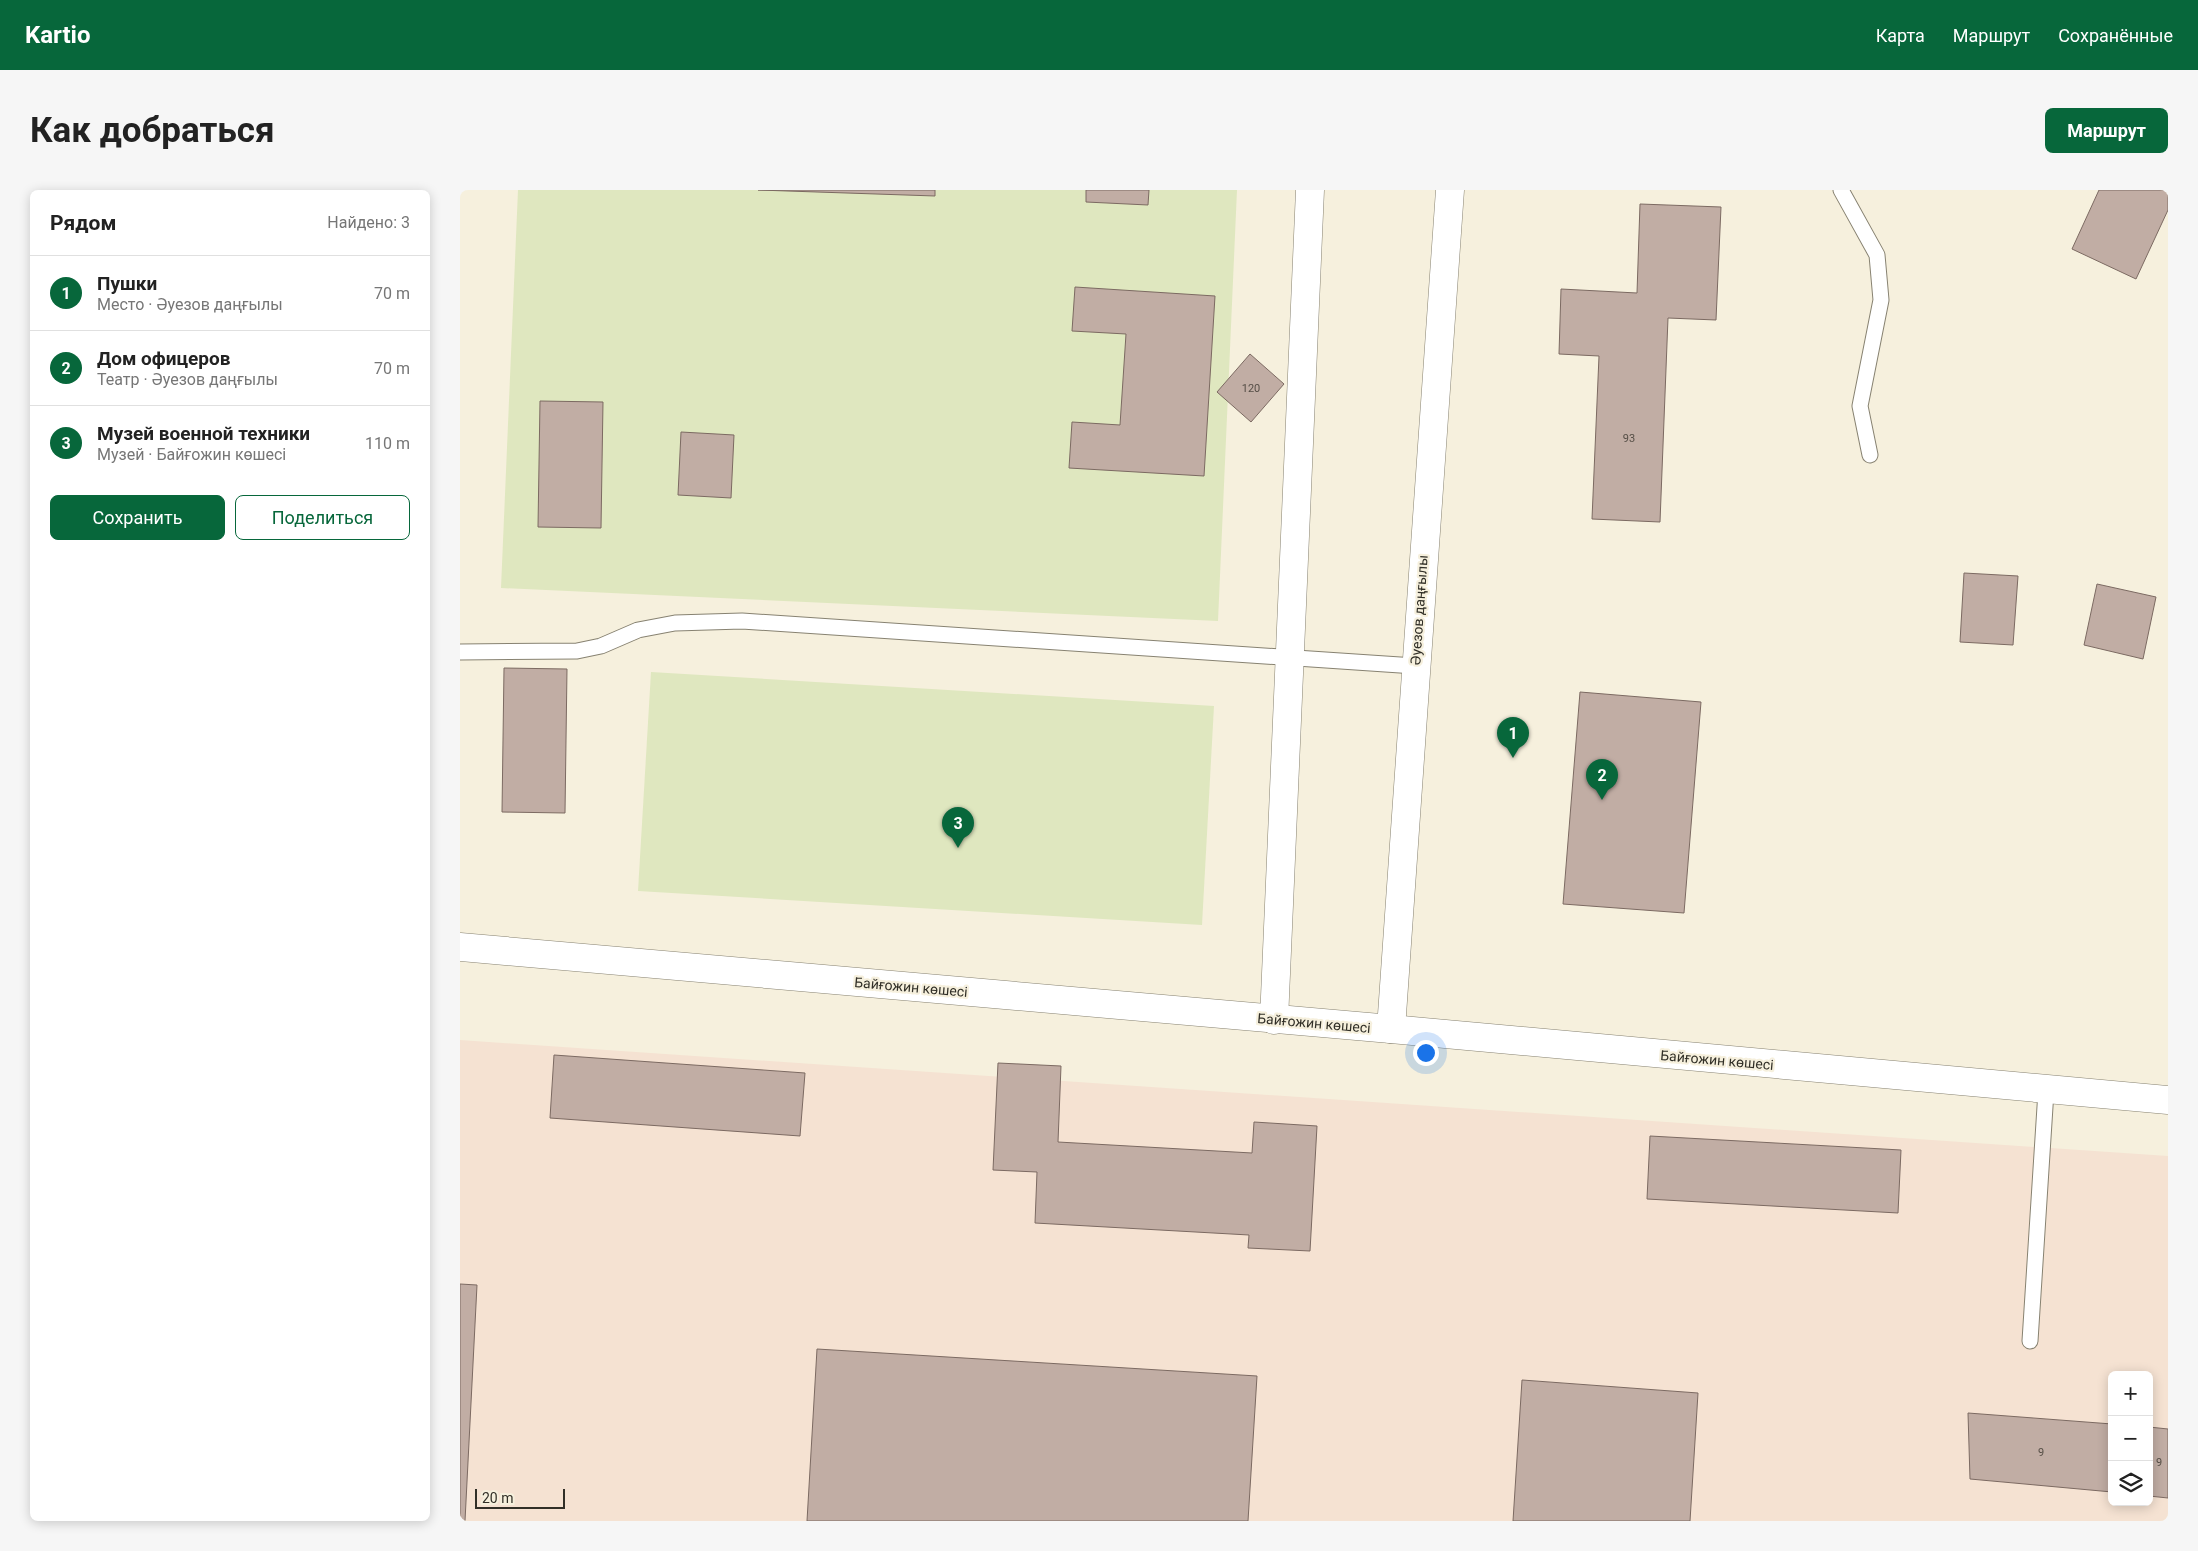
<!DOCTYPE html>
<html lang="ru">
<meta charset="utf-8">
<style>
:root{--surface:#fff;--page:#f6f6f6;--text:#222;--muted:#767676;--line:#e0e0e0;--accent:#07673b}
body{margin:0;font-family:Roboto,sans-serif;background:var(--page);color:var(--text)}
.controls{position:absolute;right:15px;bottom:15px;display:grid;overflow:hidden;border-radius:8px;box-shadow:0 2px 12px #0003}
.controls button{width:45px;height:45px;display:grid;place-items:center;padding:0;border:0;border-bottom:1px solid var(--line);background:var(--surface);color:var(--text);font:25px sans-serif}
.scale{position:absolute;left:15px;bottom:12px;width:90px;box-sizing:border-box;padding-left:5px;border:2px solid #312f27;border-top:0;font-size:14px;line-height:18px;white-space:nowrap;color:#312f27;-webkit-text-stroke:4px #f6f0dd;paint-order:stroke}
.you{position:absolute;left:965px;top:862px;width:18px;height:18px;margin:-12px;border:4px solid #fff;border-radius:50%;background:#1a73e8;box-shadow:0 0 0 8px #1a73e833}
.badge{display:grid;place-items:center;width:32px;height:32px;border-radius:50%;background:var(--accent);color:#fff;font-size:16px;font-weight:700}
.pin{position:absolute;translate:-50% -41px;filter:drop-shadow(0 1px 2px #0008)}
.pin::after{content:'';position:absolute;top:26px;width:18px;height:15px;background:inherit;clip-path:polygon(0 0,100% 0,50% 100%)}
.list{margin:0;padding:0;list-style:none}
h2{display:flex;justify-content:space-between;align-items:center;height:65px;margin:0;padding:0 20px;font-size:21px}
h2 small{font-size:16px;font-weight:400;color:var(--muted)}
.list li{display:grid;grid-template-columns:32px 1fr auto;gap:15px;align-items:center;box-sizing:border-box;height:75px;padding:0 20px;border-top:1px solid var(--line)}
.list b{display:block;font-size:19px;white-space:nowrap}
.list p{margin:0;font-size:16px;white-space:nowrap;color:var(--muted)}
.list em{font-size:16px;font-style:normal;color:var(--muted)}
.actions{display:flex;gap:10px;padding:15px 20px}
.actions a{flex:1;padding:11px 0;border:1px solid var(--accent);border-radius:8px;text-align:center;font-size:18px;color:var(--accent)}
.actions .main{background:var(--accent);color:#fff}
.icon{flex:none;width:28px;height:28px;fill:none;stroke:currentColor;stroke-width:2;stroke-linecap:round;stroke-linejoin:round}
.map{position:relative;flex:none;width:1708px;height:1331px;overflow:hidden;border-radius:8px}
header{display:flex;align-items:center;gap:30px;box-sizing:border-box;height:70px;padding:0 25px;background:var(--accent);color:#fff}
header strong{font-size:24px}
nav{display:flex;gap:28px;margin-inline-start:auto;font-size:18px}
.intro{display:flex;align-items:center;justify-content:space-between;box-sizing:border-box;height:120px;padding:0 30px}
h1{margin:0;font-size:35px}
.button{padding:12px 22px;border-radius:8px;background:var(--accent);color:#fff;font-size:18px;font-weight:700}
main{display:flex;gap:30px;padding:0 30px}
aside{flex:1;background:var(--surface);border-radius:8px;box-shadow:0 2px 12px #0003}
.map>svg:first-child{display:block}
.industrial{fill:#f5e2d2;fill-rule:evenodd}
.green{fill:#dfe7bf}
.building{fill:#c1ada4;stroke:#7c6a62}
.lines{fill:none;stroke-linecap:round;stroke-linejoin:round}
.lane-casing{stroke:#878271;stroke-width:17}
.street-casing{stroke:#878271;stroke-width:29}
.secondary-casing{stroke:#878271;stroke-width:29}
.lane{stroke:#fff;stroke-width:15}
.street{stroke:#fff;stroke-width:28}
.secondary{stroke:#fff;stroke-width:28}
.labels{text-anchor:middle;stroke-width:4.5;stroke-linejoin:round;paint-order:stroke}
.number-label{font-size:11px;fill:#554e46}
.street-label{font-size:14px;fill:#312f27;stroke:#f6f0dd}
</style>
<header>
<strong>Kartio</strong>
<nav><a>Карта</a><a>Маршрут</a><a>Сохранённые</a></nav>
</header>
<div class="intro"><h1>Как добраться</h1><a class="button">Маршрут</a></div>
<main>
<aside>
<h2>Рядом<small>Найдено: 3</small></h2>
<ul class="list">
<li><span class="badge">1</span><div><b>Пушки</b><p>Место · Әуезов даңғылы</p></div><em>70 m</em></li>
<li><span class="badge">2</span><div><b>Дом офицеров</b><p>Театр · Әуезов даңғылы</p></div><em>70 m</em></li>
<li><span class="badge">3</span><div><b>Музей военной техники</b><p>Музей · Байғожин көшесі</p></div><em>110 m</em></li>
</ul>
<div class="actions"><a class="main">Сохранить</a><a>Поделиться</a></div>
</aside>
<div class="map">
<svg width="1708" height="1331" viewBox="0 0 1708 1331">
<rect width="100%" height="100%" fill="#f6f0dd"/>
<path class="industrial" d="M0,850L1708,966V1331H0ZM1652,1185H1689V1312H1652Z"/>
<g class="green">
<path d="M58,0H777L758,431L41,398Z"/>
<path d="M191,482L754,516L742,735L178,701Z"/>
</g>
<g class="building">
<path d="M298,0H475V6Z"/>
<path d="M626,0H689L688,15L626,12Z"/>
<path d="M1639,0H1708V20L1676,89L1612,59Z"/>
<path d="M1180,14L1261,17L1256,130L1208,128L1200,332L1132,329L1139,166L1099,164L1101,99L1177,103Z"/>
<path d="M615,97L755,106L744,286L609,278L612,232L660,235L666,144L612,141Z"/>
<path d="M790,164L824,194L791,232L757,202Z"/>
<path d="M80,211L143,212L141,338L78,337Z"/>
<path d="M221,242L274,245L271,308L218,305Z"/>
<path d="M1504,383L1558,386L1553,455L1500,452Z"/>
<path d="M1637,394L1696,407L1683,469L1624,455Z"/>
<path d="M44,478L107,479L105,623L42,622Z"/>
<path d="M1120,502L1241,512L1224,723L1103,714Z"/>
<path d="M94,865L345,883L340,946L90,928Z"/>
<path d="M538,873L601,876L598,952L792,963L794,932L857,936L850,1061L788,1058L789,1045L575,1033L577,982L533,980Z"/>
<path d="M1190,946L1441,960L1438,1023L1187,1009Z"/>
<path d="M0,1094L17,1095L5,1331H0Z"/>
<path d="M357,1159L797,1186L788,1331H347Z"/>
<path d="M1062,1190L1238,1203L1230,1331H1053Z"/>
<path d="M1508,1223L1652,1234V1302L1510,1289Z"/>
<path d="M1689,1237L1708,1239V1308L1689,1306Z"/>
</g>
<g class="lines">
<defs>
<g id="lane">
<path d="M1381,0L1417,65L1421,110L1400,216L1410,265"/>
<path d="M0,462L117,461L141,456L178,440L215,433L282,431L955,476"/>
<path d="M1570,1151L1586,901"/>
</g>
<path id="street" d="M931,839L1708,910"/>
<g id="secondary">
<path d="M0,757L931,839L990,0"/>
<path d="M814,830L850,0"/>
</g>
</defs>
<use href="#lane" class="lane-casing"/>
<use href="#street" class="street-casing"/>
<use href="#secondary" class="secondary-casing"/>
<use href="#lane" class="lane"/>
<use href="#street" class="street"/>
<use href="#secondary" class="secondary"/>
</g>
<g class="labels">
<g class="number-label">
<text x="791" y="202">120</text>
<text x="1169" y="252">93</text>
<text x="1581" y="1266">9</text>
<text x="1699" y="1276">9</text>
</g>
<g class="street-label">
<text transform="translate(959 420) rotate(-86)" y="5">Әуезов даңғылы</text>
<text transform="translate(451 797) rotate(5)" y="5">Байғожин көшесі</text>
<text transform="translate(854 833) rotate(5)" y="5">Байғожин көшесі</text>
<text transform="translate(1257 870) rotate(5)" y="5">Байғожин көшесі</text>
</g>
</g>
</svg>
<div class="controls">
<button>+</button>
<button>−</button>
<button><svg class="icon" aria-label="layers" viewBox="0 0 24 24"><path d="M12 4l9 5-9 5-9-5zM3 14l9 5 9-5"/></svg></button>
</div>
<div class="scale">20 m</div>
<div class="you"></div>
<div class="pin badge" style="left:1053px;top:568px">1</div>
<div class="pin badge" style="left:1142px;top:610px">2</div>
<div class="pin badge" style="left:498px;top:658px">3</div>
</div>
</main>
